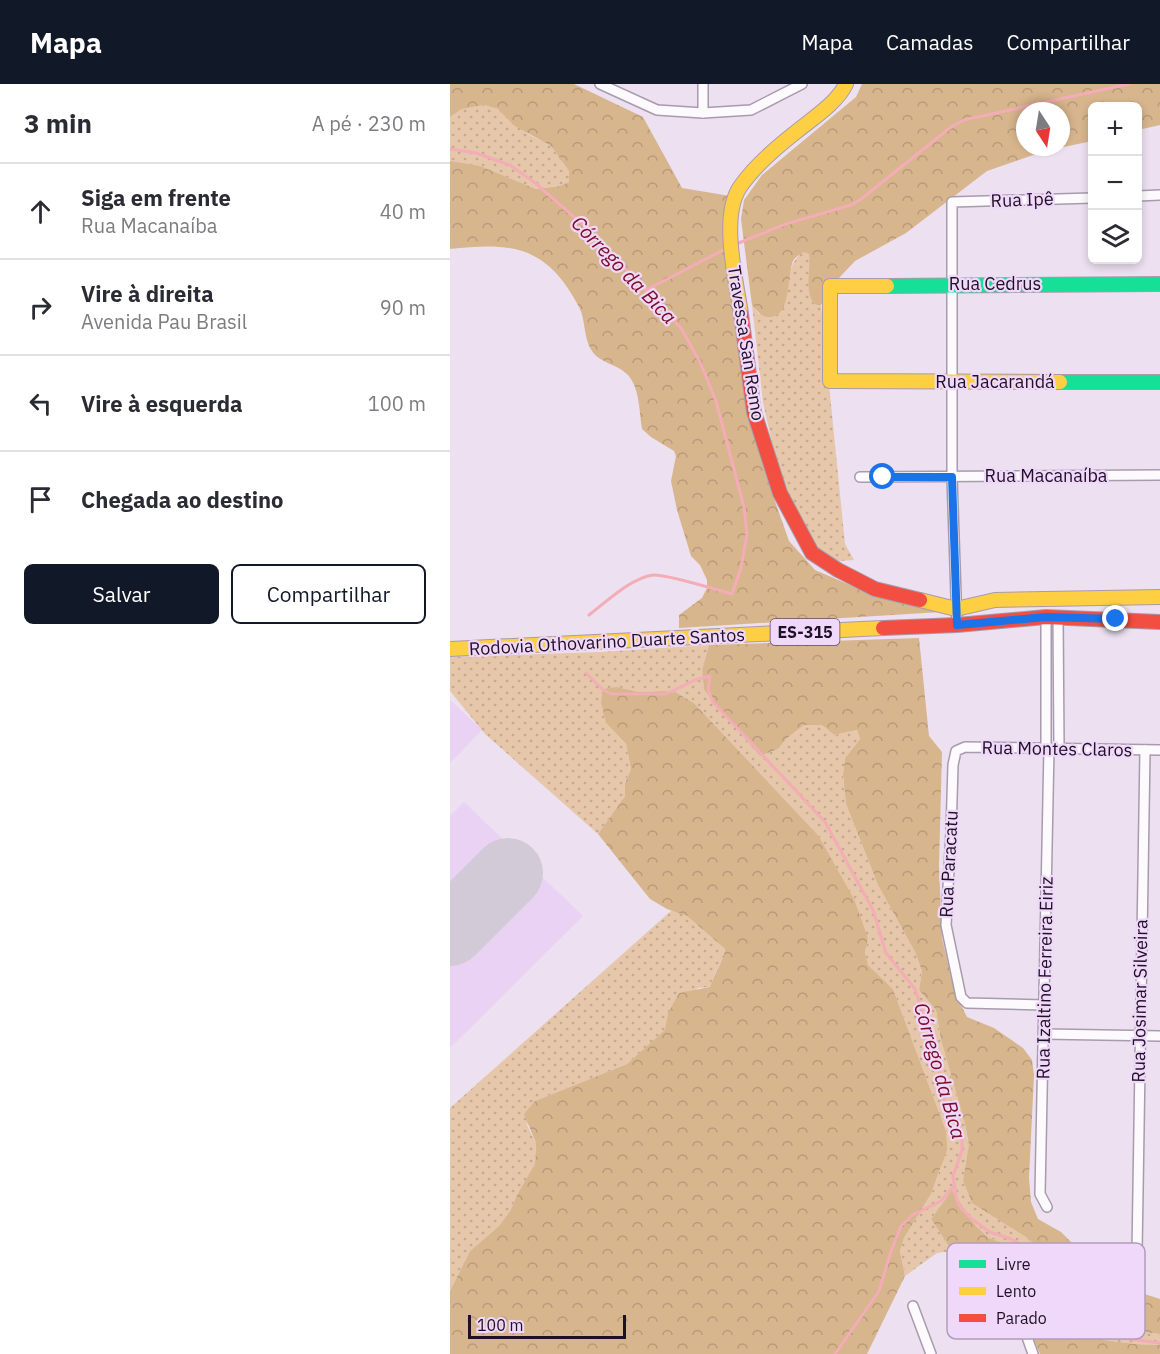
<!DOCTYPE html>
<html lang="pt">
<meta charset="utf-8">
<style>
:root{--surface:#fff;--page:#f7f7f7;--text:#2b2b33;--muted:#7c7c81;--line:#e1e1e2;--accent:#111827}
body{margin:0;font-family:"IBM Plex Sans",sans-serif;background:var(--page);color:var(--text)}
.controls{position:absolute;right:18px;top:18px;display:grid;overflow:hidden;border-radius:9px;box-shadow:0 3px 9px #0003}
.controls button{width:54px;height:54px;display:grid;place-items:center;padding:0;border:0;border-bottom:2px solid var(--line);background:var(--surface);color:var(--text);font:30px sans-serif}
.compass{position:absolute;left:566px;top:18px;width:54px;height:54px;border-radius:50%;background:var(--surface);box-shadow:0 3px 9px #0003;rotate:168deg}
.scale{position:absolute;left:18px;bottom:15px;width:158px;box-sizing:border-box;padding-left:6px;border:3px solid #1f1125;border-top:0;font-size:16px;line-height:21px;white-space:nowrap;color:#1f1125;-webkit-text-stroke:4px #efd8f9;paint-order:stroke}
.stop{position:absolute;width:18px;height:18px;margin:-14px;border:4px solid #1a73e8;border-radius:50%;background:#fff}
.stop.end{background:#1a73e8;border-color:#fff;box-shadow:0 2px 6px #0008}
.list{margin:0;padding:0;list-style:none}
h2{display:flex;justify-content:space-between;align-items:center;height:78px;margin:0;padding:0 24px;font-size:26px}
h2 small{font-size:20px;font-weight:400;color:var(--muted)}
.list li{display:grid;grid-template-columns:39px 1fr auto;gap:18px;align-items:center;box-sizing:border-box;height:96px;padding:0 24px;border-top:2px solid var(--line)}
.list b{display:block;font-size:22px;white-space:nowrap}
.list p{margin:0;font-size:20px;white-space:nowrap;color:var(--muted)}
.list em{font-size:20px;font-style:normal;color:var(--muted)}
.actions{display:flex;gap:12px;padding:18px 24px}
.actions a{flex:1;padding:14px 0;border:2px solid var(--accent);border-radius:9px;text-align:center;font-size:21px;color:var(--accent)}
.actions .main{background:var(--accent);color:#fff}
.icon{flex:none;width:33px;height:33px;fill:none;stroke:currentColor;stroke-width:2;stroke-linecap:round;stroke-linejoin:round}
.map{position:relative;flex:none;width:710px;height:1270px;overflow:hidden}
header{display:flex;align-items:center;gap:36px;box-sizing:border-box;height:84px;padding:0 30px;background:var(--accent);color:#fff}
header strong{font-size:28px}
nav{display:flex;gap:33px;margin-inline-start:auto;font-size:21px}
main{display:flex}
aside{flex:1;background:var(--surface)}
.map>svg:first-child{display:block}
.built{fill:#ead2f4}
.grass{fill:url(#grass-dots)}
.forest{fill:url(#forest-crowns);fill-rule:evenodd}
.lines{fill:none;stroke-linecap:round;stroke-linejoin:round}
.stream{stroke:#f4acb6;stroke-width:3}
.runway{stroke:#d2cad6;stroke-width:70}
.street-casing{stroke:#a79bac;stroke-width:12}
.fast-casing{stroke:#a79bac;stroke-width:16}
.slow-casing{stroke:#a79bac;stroke-width:16}
.jam-casing{stroke:#a79bac;stroke-width:16}
.street{stroke:#fcfafd;stroke-width:9}
.fast{stroke:#16e098;stroke-width:14}
.slow{stroke:#ffcf43;stroke-width:14}
.jam{stroke:#f24e42;stroke-width:14}
.route{stroke:#1a73e8;stroke-width:8}
.labels{text-anchor:middle;stroke-width:4.5;stroke-linejoin:round;paint-order:stroke}
.shield{fill:#efd8f9;stroke:#5d4d65;stroke-width:1.5}
.shield-label{font-size:16px;font-weight:bold;fill:#1f1125}
.street-label{font-size:18px;fill:#1f1125;stroke:#efd8f9}
.water-label{font-size:20px;font-style:italic;fill:#7c0c27;stroke:#efd8f9}
.key{fill:#efd8f9;stroke:#b19cb9;stroke-width:1.5}
.key-label{font-size:16px;fill:#1f1125}
</style>
<header>
<strong>Mapa</strong>
<nav><a>Mapa</a><a>Camadas</a><a>Compartilhar</a></nav>
</header>
<main>
<aside>
<h2>3 min<small>A pé · 230 m</small></h2>
<ul class="list">
<li><svg class="icon" aria-label="ahead" viewBox="0 0 24 24"><path d="M12 20V5M6 11l6-6 6 6"/></svg><div><b>Siga em frente</b><p>Rua Macanaíba</p></div><em>40 m</em></li>
<li><svg class="icon" aria-label="right" viewBox="0 0 24 24"><path d="M7 20v-9h11M14 6l5 5-5 5"/></svg><div><b>Vire à direita</b><p>Avenida Pau Brasil</p></div><em>90 m</em></li>
<li><svg class="icon" aria-label="left" viewBox="0 0 24 24"><path d="M17 20v-9H6M10 6l-5 5 5 5"/></svg><div><b>Vire à esquerda</b></div><em>100 m</em></li>
<li><svg class="icon" aria-label="arrive" viewBox="0 0 24 24"><path d="M6 21V4h12l-3 4 3 4H6"/></svg><div><b>Chegada ao destino</b></div></li>
</ul>
<div class="actions"><a class="main">Salvar</a><a>Compartilhar</a></div>
</aside>
<div class="map">
<svg width="710" height="1270" viewBox="0 0 710 1270">
<defs>
<pattern id="grass-dots" width="8" height="8" patternUnits="userSpaceOnUse" patternTransform="scale(1.5)"><rect width="8" height="8" fill="#e6c7aa"/><path d="M2 2h.1M6 6h.1" fill="none" stroke="#c5aa92" stroke-width="1.8" stroke-linecap="round"/></pattern>
<pattern id="forest-crowns" width="20" height="18" patternUnits="userSpaceOnUse" patternTransform="scale(1.5)"><rect width="20" height="18" fill="#d7b58d"/><path d="M2 6a3 3 0 1 1 6 0M12 15a3 3 0 1 1 6 0" fill="none" stroke="#b89b7a"/></pattern>
</defs>
<rect width="100%" height="100%" fill="#ece0f1"/>
<g class="built">
<path d="M0,616L32,646L0,679Z"/>
<path d="M14,718L133,832L0,964V732Z"/>
</g>
<g class="grass">
<path d="M34,21L48,25L78,50L101,62L119,87L120,98L110,102L86,105L51,91L0,77V33L12,25Z"/>
<path d="M354,167L359,170L361,183L359,194L364,220L371,221L395,460L404,476L390,477L372,471L352,447L333,405L313,319L302,221L309,230L332,226C342,205 333,182 354,167Z"/>
<path d="M259,561L252,586L254,606L310,672L328,665L336,655L354,641H372L384,651L407,646L410,655L395,674L393,691L396,720L428,801L465,868L472,887L469,906L486,926L491,956L515,1040L519,1061L513,1096L585,1161L601,1191L631,1222L654,1238L682,1247L710,1250V1261L685,1260L654,1256L622,1236L573,1171L558,1161L539,1154L526,1142L502,1106L481,1135L502,1167L487,1169L455,1192L450,1167L454,1154L481,1110L491,1083L496,1047L443,905L418,881L415,868L418,854L368,751L244,619L227,609L214,607L189,608L167,603L156,639L176,660L181,685L175,698V712L148,750L35,650L0,607V573L150,568Z"/>
<path d="M222,826L237,832L275,865C272,879 264,889 260,903L248,904L218,929L216,946L177,980L85,1017L77,1041L86,1059L85,1080L80,1091L67,1111L60,1127L49,1142L20,1167L0,1207V1024Z"/>
</g>
<g class="forest">
<path d="M0,0H124L193,33L232,104L280,112L311,363L320,403L339,457L365,486L414,507L491,528L229,544V531L252,514L257,504V496L250,481L241,472L227,426L221,397L226,372L224,367L201,353L192,345C189,327 190,302 176,289C166,280 150,279 142,267C133,254 136,236 129,223C97,162 63,158 0,165V77L30,82L86,105L110,102L119,98V87L101,62L65,42L48,25L34,21L12,25L0,33Z"/>
<path d="M412,0H710V41L688,46V22H642V57L595,67L537,87L456,149L405,177L388,195L371,221L364,220C354,206 361,186 359,170L354,168C349,171 345,173 343,177C337,191 341,232 321,233C312,234 307,227 302,221L291,135L294,116L312,91L406,13ZM575,27H611V63H575Z"/>
<path d="M469,554L479,652L492,668L489,782L492,854L505,909L517,933L544,944L573,964L582,976L584,991L579,1094L581,1118L588,1135L611,1148L650,1187L676,1204L710,1215V1250L682,1247L654,1238L631,1222L601,1191L585,1161L576,1153L522,1119L513,1096L519,1060L515,1040L491,956L486,926L469,906L472,887L465,868L428,801L396,720L393,691L395,674L410,655L407,646L384,651L372,641H354L336,655L328,665L310,672L254,606L252,586L259,561Z"/>
<path d="M167,603L189,608L214,607L227,609L244,619L368,751L404,815L418,854L415,868L418,881L443,905L496,1047L497,1066L481,1110L454,1154L450,1167L455,1192L417,1270H0V1207L20,1167L49,1142L60,1127L67,1111L85,1080L86,1059L74,1030L85,1017L177,980L215,946L218,929L229,909L260,903C264,890 273,878 275,865L237,832L217,825L200,815L148,750L175,712V699L181,685L176,660L156,639L151,618L153,605Z"/>
<path d="M502,1106L526,1142L539,1154L558,1161L573,1171L622,1236L654,1256L685,1260L710,1261V1270H590L551,1177L543,1169L514,1161L502,1167L481,1135Z"/>
</g>
<g class="lines">
<g class="stream">
<path d="M0,65L26,69L60,81L84,98L139,146L231,244L250,278L266,317L294,423L297,450L291,484L282,510C267,506 217,490 203,491C181,494 156,518 139,531"/>
<path d="M286,160L336,140L401,121L410,116L501,43L514,36L679,0"/>
<path d="M196,206L277,164"/>
<path d="M136,589L153,606L162,610H216L245,596L260,592L258,606L263,618L375,738L423,826L436,869L465,905L485,964L494,1016L508,1037L512,1048V1066L503,1092L507,1117L512,1125L523,1136L540,1148L561,1155L573,1162L586,1179L606,1219L631,1238L665,1253L710,1259"/>
<path d="M385,1270L429,1207L440,1170L451,1142L464,1130L491,1117L504,1102"/>
</g>
<path class="runway" d="M0,847L58,789"/>
<defs>
<g id="street">
<path d="M150,0L207,26L253,29L301,26L352,0"/>
<path d="M253,0V29"/>
<path d="M688,112L710,111"/>
<path d="M410,393L710,391"/>
<path d="M596,533V664"/>
<path d="M608,533L609,664"/>
<path d="M507,541L502,393V118L642,114"/>
<path d="M594,921L517,919L511,913L496,841L501,748L503,681L506,667L515,663L710,666"/>
<path d="M594,950L710,952"/>
<path d="M597,1123L590,1110L599,664"/>
<path d="M687,1169L695,666"/>
<path d="M558,1199L583,1270"/>
<path d="M463,1222L481,1270"/>
</g>
<g id="fast">
<path d="M437,202L710,200"/>
<path d="M610,298H710"/>
</g>
<g id="slow">
<path d="M437,202H380V297L610,298"/>
<path d="M291,230C286,195 270,133 290,103C303,84 328,62 346,48C363,34 386,20 396,0"/>
<path d="M470,516L506,525L545,516L710,513"/>
<path d="M0,565L433,544"/>
</g>
<g id="jam">
<path d="M291,230L304,328L330,409L362,469L388,486L425,505L470,516"/>
<path d="M433,544L507,541L596,533L710,538"/>
</g>
</defs>
<use href="#street" class="street-casing"/>
<use href="#fast" class="fast-casing"/>
<use href="#slow" class="slow-casing"/>
<use href="#jam" class="jam-casing"/>
<use href="#street" class="street"/>
<use href="#fast" class="fast"/>
<use href="#slow" class="slow"/>
<use href="#jam" class="jam"/>
</g>
<g class="lines">
<path class="route" d="M433,393H502L507,541L596,533L666,535"/>
</g>
<g class="labels">
<rect class="shield" x="320.5" y="535" width="69" height="26" rx="4.5"/>
<g class="shield-label">
<text x="355" y="554">ES-315</text>
</g>
<g class="street-label">
<text transform="translate(572 116) rotate(-2)" y="6">Rua Ipê</text>
<text x="545" y="206">Rua Cedrus</text>
<text transform="translate(296 259) rotate(81)" y="6">Travessa San Remo</text>
<text x="545" y="304">Rua Jacarandá</text>
<text x="596" y="398">Rua Macanaíba</text>
<text transform="translate(157 558) rotate(-3)" y="6">Rodovia Othovarino Duarte Santos</text>
<text transform="translate(607 665) rotate(1)" y="6">Rua Montes Claros</text>
<text transform="translate(499 780) rotate(-87)" y="6">Rua Paracatu</text>
<text transform="translate(595 894) rotate(-89)" y="6">Rua Izaltino Ferreira Eiriz</text>
<text transform="translate(690 917) rotate(-89)" y="6">Rua Josimar Silveira</text>
</g>
<g class="water-label">
<text transform="translate(174 186) rotate(46)" y="7">Córrego da Bica</text>
<text transform="translate(490 987) rotate(74)" y="7">Córrego da Bica</text>
</g>
</g>
<rect x="497" y="1159" width="198" height="96" rx="9" class="key"/>
<rect x="509" y="1176" width="27" height="8" fill="#16e098"/>
<rect x="509" y="1203" width="27" height="8" fill="#ffcf43"/>
<rect x="509" y="1230" width="27" height="8" fill="#f24e42"/>
<g class="key-label">
<text x="546" y="1186">Livre</text>
<text x="546" y="1213">Lento</text>
<text x="546" y="1240">Parado</text>
</g>
</svg>
<div class="controls">
<button>+</button>
<button>−</button>
<button><svg class="icon" aria-label="layers" viewBox="0 0 24 24"><path d="M12 4l9 5-9 5-9-5zM3 14l9 5 9-5"/></svg></button>
</div>
<svg class="compass" viewBox="-18 -18 36 36"><path d="M0-13l5 13h-10z" fill="#e53935"/><path d="M0 13l5-13h-10z" fill="#7c7c81"/></svg>
<div class="scale">100 m</div>
<div class="stop" style="left:433px;top:393px"></div>
<div class="stop end" style="left:666px;top:535px"></div>
</div>
</main>
